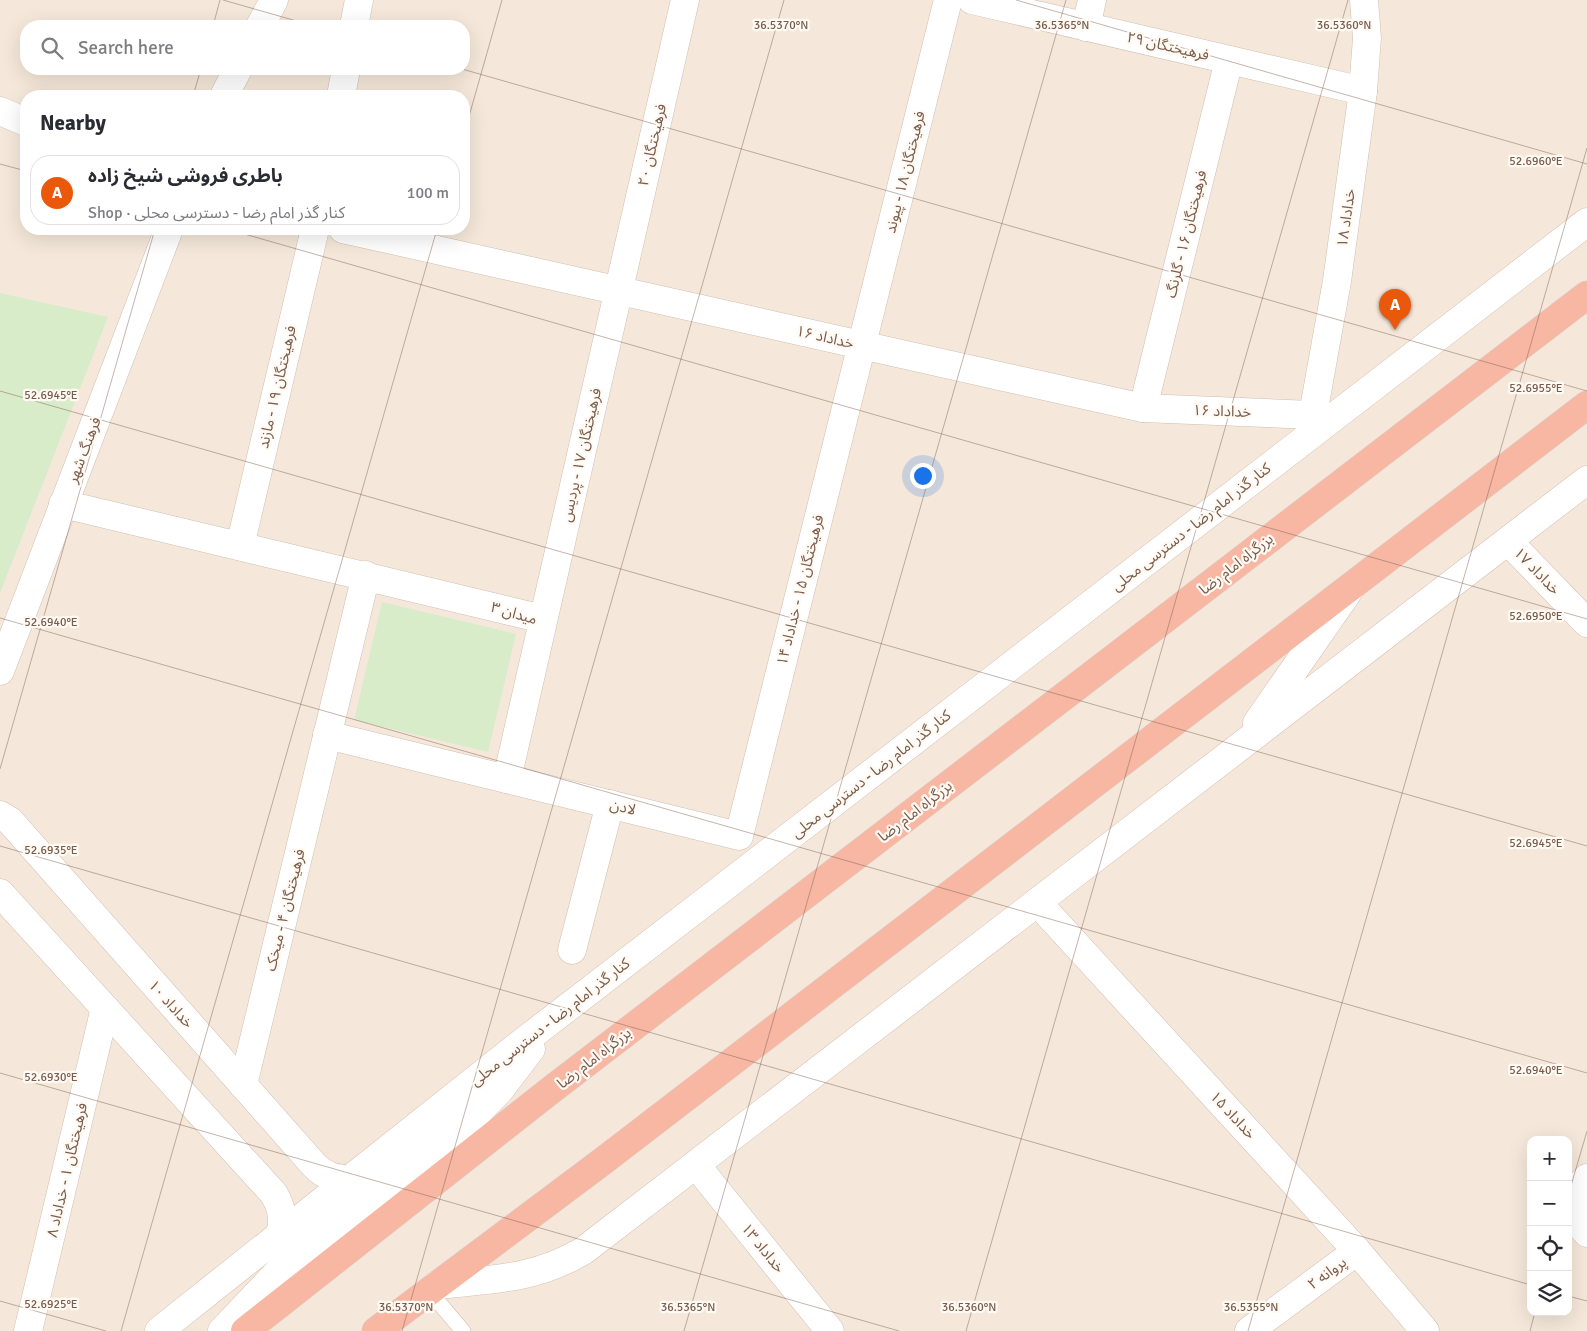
<!DOCTYPE html>
<meta charset="utf-8">
<style>
:root{--surface:#fff;--page:#f2f2f3;--text:#2b2b33;--muted:#7c7c81;--line:#e1e1e2;--accent:#ea580c}
body{margin:0;font-family:Signika,"Noto Sans Arabic",sans-serif;background:var(--page);color:var(--text)}
.controls{position:absolute;right:15px;bottom:15px;display:grid;overflow:hidden;border-radius:10px;box-shadow:0 5px 20px #0002}
.controls button{width:45px;height:45px;display:grid;place-items:center;padding:0;border:0;border-bottom:1px solid var(--line);background:var(--surface);color:var(--text);font:25px sans-serif}
.you{position:absolute;left:922px;top:475px;width:18px;height:18px;margin:-12px;border:4px solid #fff;border-radius:50%;background:#1a73e8;box-shadow:0 0 0 8px #1a73e833}
.badge{display:grid;place-items:center;width:32px;height:32px;border-radius:50%;background:var(--accent);color:#fff;font-size:16px;font-weight:700}
.pin{position:absolute;translate:-50% -41px;filter:drop-shadow(0 1px 2px #0008)}
.pin::after{content:'';position:absolute;top:26px;width:18px;height:15px;background:inherit;clip-path:polygon(0 0,100% 0,50% 100%)}
.list{margin:0;padding:0;list-style:none}
h2{display:flex;justify-content:space-between;align-items:center;height:65px;margin:0;padding:0 20px;font-size:21px}
h2 small{font-size:16px;font-weight:400;color:var(--muted)}
.list li{display:grid;grid-template-columns:32px 1fr auto;gap:15px;align-items:center;box-sizing:border-box;height:70px;margin:0 10px 10px;padding:0 10px;border:1px solid var(--line);border-radius:20px}
.list b{display:block;font-size:19px;white-space:nowrap}
.list p{margin:0;font-size:16px;white-space:nowrap;color:var(--muted)}
.list em{font-size:16px;font-style:normal;color:var(--muted)}
.icon{flex:none;width:28px;height:28px;fill:none;stroke:currentColor;stroke-width:2;stroke-linecap:round;stroke-linejoin:round}
.map{position:relative;flex:none;width:1587px;height:1331px;overflow:hidden}
.search{position:absolute;background:var(--surface);box-shadow:0 5px 20px #0002;left:20px;top:20px;width:450px;height:55px;display:flex;align-items:center;gap:12px;box-sizing:border-box;padding:0 18px;border-radius:20px;color:var(--muted);font-size:19px}
.panel{position:absolute;background:var(--surface);box-shadow:0 5px 20px #0002;left:20px;top:90px;width:450px;height:145px;border-radius:20px}
.map>svg:first-child{display:block}
.residential{fill:#f5e8da;fill-rule:evenodd}
.green{fill:#d8ecc9}
.lines{fill:none;stroke-linecap:round;stroke-linejoin:round}
.lane-casing{stroke:#d1beb0;stroke-width:16}
.street-casing{stroke:#d1beb0;stroke-width:29}
.secondary-casing{stroke:#d6c0b0;stroke-width:29}
.highway-casing{stroke:#dad1cd;stroke-width:29}
.lane{stroke:#fff;stroke-width:15}
.street{stroke:#fff;stroke-width:28}
.secondary{stroke:#fff;stroke-width:28}
.highway{stroke:#f7b7a3;stroke-width:28}
.ticks{fill:none;stroke:#7a5c4d;stroke-width:1;stroke-opacity:0.45}
.labels{text-anchor:middle;stroke-width:4.5;stroke-linejoin:round;paint-order:stroke}
.street-label{font-size:15px;fill:#7a5c4d;stroke:#fffaf3}
.ticks-label{font-size:12px;text-anchor:middle;fill:#7a5c4d;stroke:#fffaf3;stroke-width:4.5;stroke-linejoin:round;paint-order:stroke}
</style>
<div class="map">
<svg width="1587" height="1331" viewBox="0 0 1587 1331">
<rect width="100%" height="100%" fill="#fdf6ec"/>
<path class="residential" d="M0,0H1587V1331H0ZM26,26H464V69H26ZM26,96H464V229H26ZM1531,1140H1568V1312H1531Z"/>
<g class="green">
<path d="M0,293L108,317L0,593Z"/>
<path d="M382,602L516,634L488,752L354,720Z"/>
</g>
<g class="lines">
<defs>
<path id="lane" d="M429,1291L463,1331"/>
<g id="street">
<path d="M972,0L1363,91"/>
<path d="M260,26L274,0"/>
<path d="M354,26L359,0"/>
<path d="M1086,27L1092,0"/>
<path d="M224,96L238,69"/>
<path d="M341,96L346,69"/>
<path d="M0,111L26,122"/>
<path d="M343,229L1143,408L1312,415"/>
<path d="M1143,408L1229,60"/>
<path d="M1310,431L1337,281L1363,91L1367,38L1364,0"/>
<path d="M63,504L543,619"/>
<path d="M1508,541L1587,623"/>
<path d="M240,546L315,229"/>
<path d="M0,671L169,229"/>
<path d="M327,735L739,836L948,0"/>
<path d="M507,779L685,0"/>
<path d="M0,815L10,821L314,1165C325,1176 335,1179 350,1179"/>
<path d="M0,893L274,1194C282,1208 284,1219 280,1235"/>
<path d="M1037,902L1357,1251L1425,1331"/>
<path d="M572,950L610,804"/>
<path d="M243,1085L366,575"/>
<path d="M696,1165L830,1331"/>
<path d="M1587,1178L1582,1183L1576,1220L1587,1233"/>
<path d="M28,1331L105,1008"/>
<path d="M1249,1331L1357,1251"/>
</g>
<g id="secondary">
<path d="M1257,723L1348,592"/>
<path d="M437,1285C492,1279 533,1280 583,1251L1587,480"/>
<path d="M159,1331L519,1045L1587,222"/>
<path d="M222,1331L281,1269L477,1113L499,1091L531,1049"/>
</g>
<g id="highway">
<path d="M245,1331L551,1090L1587,295"/>
<path d="M376,1331L603,1161L1587,405"/>
</g>
</defs>
<use href="#lane" class="lane-casing"/>
<use href="#street" class="street-casing"/>
<use href="#secondary" class="secondary-casing"/>
<use href="#highway" class="highway-casing"/>
<use href="#lane" class="lane"/>
<use href="#street" class="street"/>
<use href="#secondary" class="secondary"/>
<use href="#highway" class="highway"/>
</g>
<path class="ticks" d="M223,0L314,26M1016,0L1587,164M213,26L220,0M462,69L1587,391M193,96L201,69M464,134L502,0M0,164L26,171M227,229L1587,619M0,391L1587,846M0,618L1587,1073M0,769L155,229M0,846L1531,1285M0,1073L899,1331M1568,1196L1587,1131M1568,1296L1587,1301M0,1301L106,1331M121,1331L437,229M402,1331L784,0M684,1331L1066,0M966,1331L1348,0M1248,1331L1587,148M1530,1331L1535,1312"/>
<g class="labels">
<g class="street-label">
<text transform="translate(1168 46) rotate(13)" y="5">فرهیختگان ۲۹</text>
<text transform="translate(652 145) rotate(-77)" y="5">فرهیختگان ۲۰</text>
<text transform="translate(905 172) rotate(-76)" y="5">فرهیختگان ۱۸ - پیوند</text>
<text transform="translate(1346 218) rotate(-82)" y="5">خداداد ۱۸</text>
<text transform="translate(1186 234) rotate(-76)" y="5">فرهیختگان ۱۶ - گلرنگ</text>
<text transform="translate(825 337) rotate(13)" y="5">خداداد ۱۶</text>
<text transform="translate(277 387) rotate(-77)" y="5">فرهیختگان ۱۹ - مازند</text>
<text transform="translate(1222 411) rotate(2)" y="5">خداداد ۱۶</text>
<text transform="translate(84 450) rotate(-69)" y="5">فرهنگ شهر</text>
<text transform="translate(581 455) rotate(-77)" y="5">فرهیختگان ۱۷ - پردیس</text>
<text transform="translate(1191 527) rotate(-38)" y="5">کنار گذر امام رضا - دسترسی محلی</text>
<text transform="translate(1236 564) rotate(-38)" y="5">بزرگراه امام رضا</text>
<text transform="translate(1537 571) rotate(46)" y="5">خداداد ۱۷</text>
<text transform="translate(800 590) rotate(-76)" y="5">فرهیختگان ۱۵ - خداداد ۱۴</text>
<text transform="translate(514 613) rotate(16)" y="5">میدان ۳</text>
<text transform="translate(871 774) rotate(-38)" y="5">کنار گذر امام رضا - دسترسی محلی</text>
<text transform="translate(623 807) rotate(14)" y="5">لادن</text>
<text transform="translate(915 811) rotate(-38)" y="5">بزرگراه امام رضا</text>
<text transform="translate(285 910) rotate(-76)" y="5">فرهیختگان ۴ - میخک</text>
<text transform="translate(171 1004) rotate(48)" y="5">خداداد ۱۰</text>
<text transform="translate(550 1022) rotate(-38)" y="5">کنار گذر امام رضا - دسترسی محلی</text>
<text transform="translate(594 1058) rotate(-38)" y="5">بزرگراه امام رضا</text>
<text transform="translate(1233 1115) rotate(47)" y="5">خداداد ۱۵</text>
<text transform="translate(67 1170) rotate(-77)" y="5">فرهیختگان ۱ - خداداد ۸</text>
<text transform="translate(763 1248) rotate(51)" y="5">خداداد ۱۳</text>
<text transform="translate(1327 1273) rotate(-36)" y="5">پروانه ۲</text>
</g>
</g>
<g class="ticks-label">
<text x="781" y="29">36.5370°N</text>
<text x="1062" y="29">36.5365°N</text>
<text x="1344" y="29">36.5360°N</text>
<text x="1536" y="165">52.6960°E</text>
<text x="1536" y="392">52.6955°E</text>
<text x="51" y="399">52.6945°E</text>
<text x="1536" y="620">52.6950°E</text>
<text x="51" y="626">52.6940°E</text>
<text x="1536" y="847">52.6945°E</text>
<text x="51" y="854">52.6935°E</text>
<text x="1536" y="1074">52.6940°E</text>
<text x="51" y="1081">52.6930°E</text>
<text x="51" y="1308">52.6925°E</text>
<text x="406" y="1311">36.5370°N</text>
<text x="688" y="1311">36.5365°N</text>
<text x="969" y="1311">36.5360°N</text>
<text x="1251" y="1311">36.5355°N</text>
</g>
</svg>
<div class="controls">
<button>+</button>
<button>−</button>
<button><svg class="icon" aria-label="locate" viewBox="0 0 24 24"><circle cx="12" cy="12" r="6"/><path d="M12 2v4M12 18v4M2 12h4M18 12h4"/></svg></button>
<button><svg class="icon" aria-label="layers" viewBox="0 0 24 24"><path d="M12 4l9 5-9 5-9-5zM3 14l9 5 9-5"/></svg></button>
</div>
<div class="you"></div>
<div class="pin badge" style="left:1395px;top:330px">A</div>
<div class="search"><svg class="icon" aria-label="search" viewBox="0 0 24 24"><circle cx="10" cy="10" r="6"/><path d="M15 15l6 6"/></svg>Search here</div>
<section class="panel">
<h2>Nearby<small></small></h2>
<ul class="list">
<li><span class="badge">A</span><div><b>باطری فروشی شیخ زاده</b><p>Shop · کنار گذر امام رضا - دسترسی محلی</p></div><em>100 m</em></li>
</ul>
</section>
</div>
